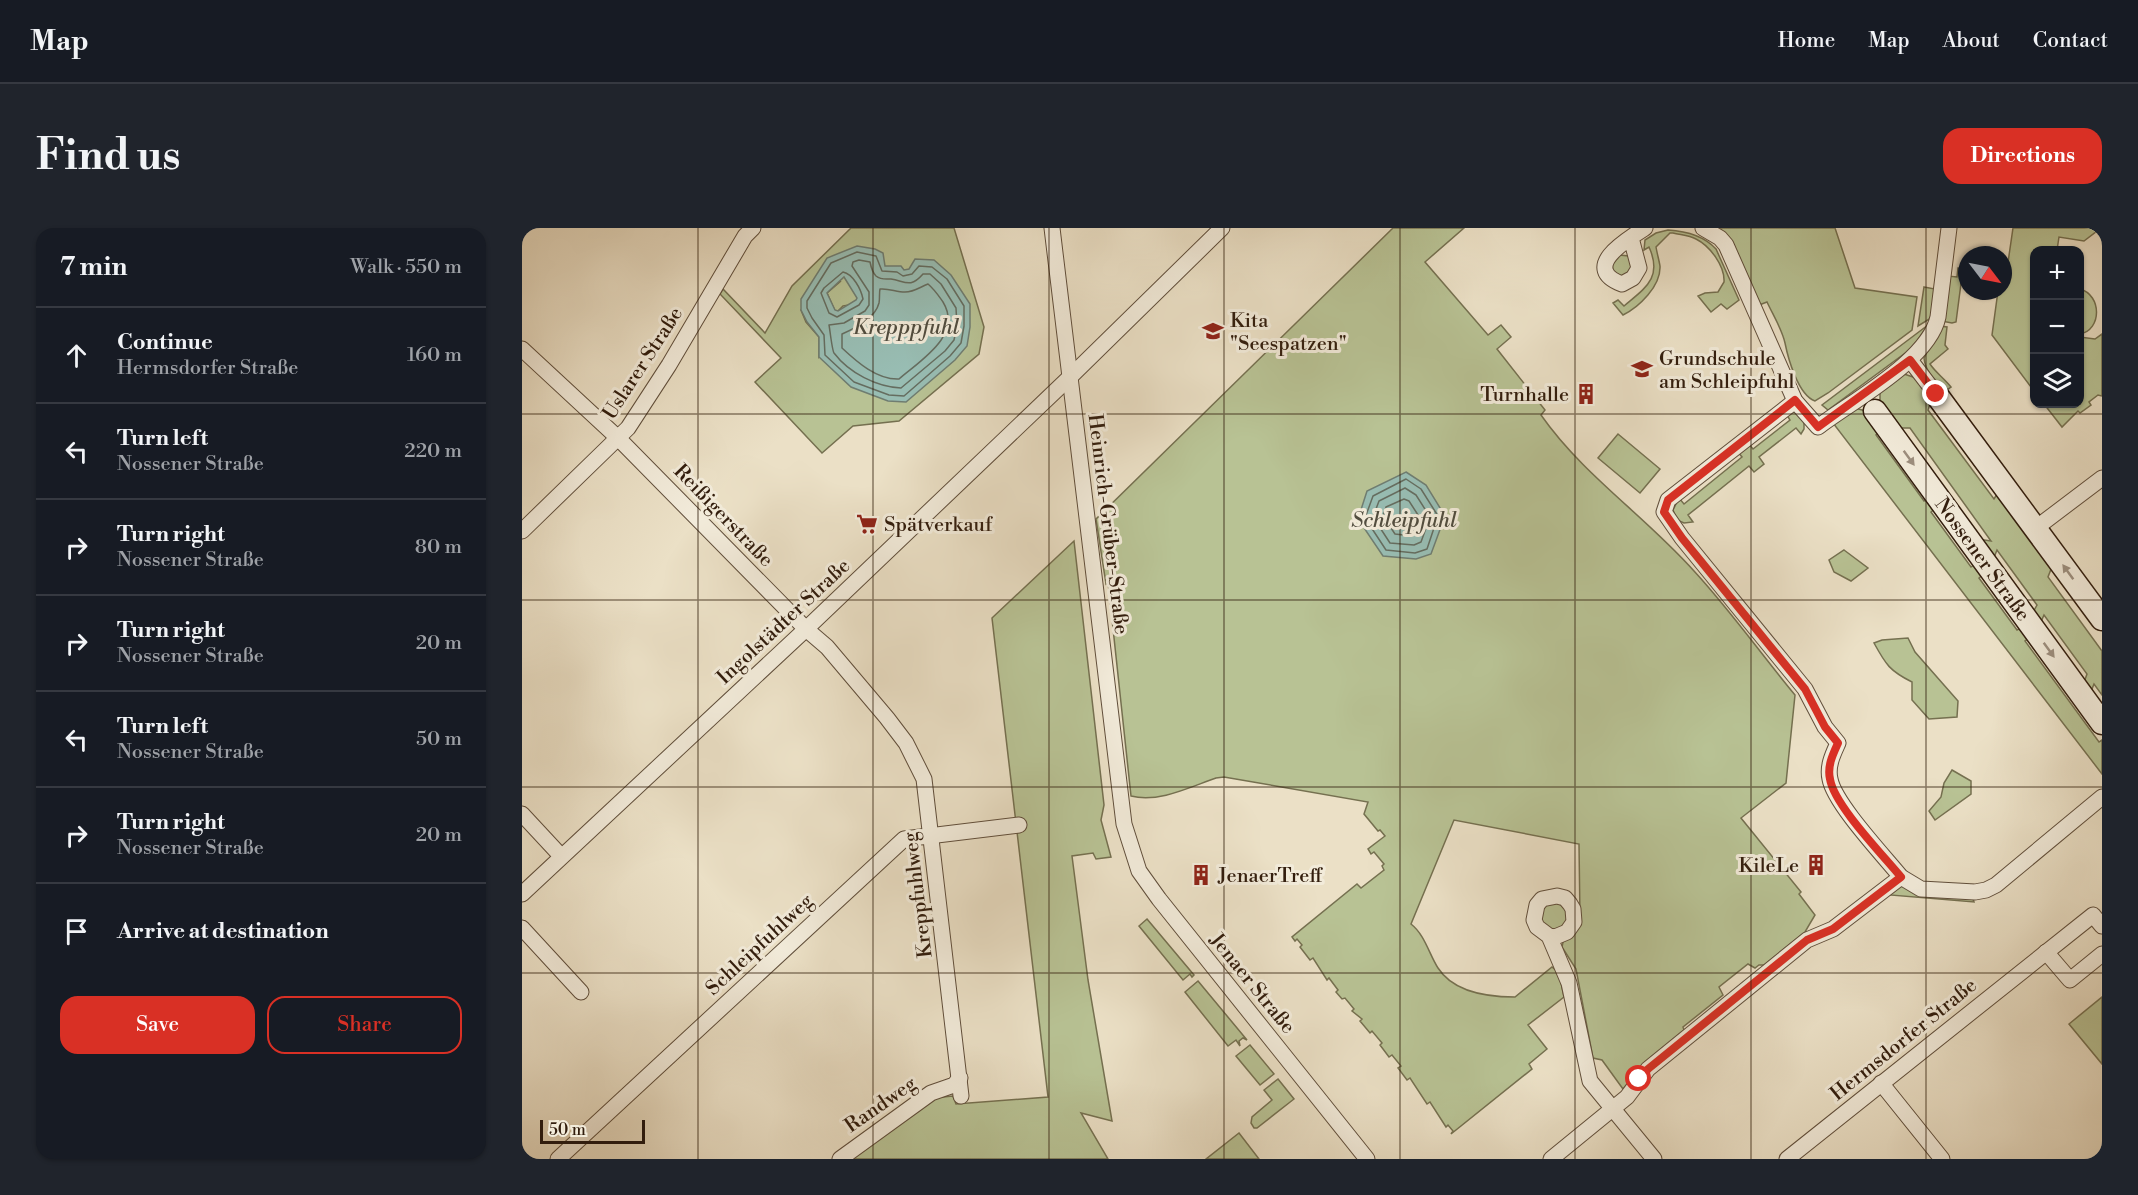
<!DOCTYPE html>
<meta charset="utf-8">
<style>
:root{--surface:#171b24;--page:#20242c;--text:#f1f3f6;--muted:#9ea1a6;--line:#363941;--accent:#d93025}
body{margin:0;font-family:"Libre Bodoni",serif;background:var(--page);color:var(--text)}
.controls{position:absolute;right:18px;top:18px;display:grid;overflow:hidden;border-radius:12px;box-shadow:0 2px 4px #0004}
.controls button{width:54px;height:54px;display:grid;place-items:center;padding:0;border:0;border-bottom:2px solid var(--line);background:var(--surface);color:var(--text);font:30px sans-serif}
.compass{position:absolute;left:1436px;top:18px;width:54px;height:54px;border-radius:50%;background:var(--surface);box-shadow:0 2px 4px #0004;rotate:122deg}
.scale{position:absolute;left:18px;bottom:15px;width:105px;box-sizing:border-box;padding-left:6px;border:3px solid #321d0d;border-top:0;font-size:16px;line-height:21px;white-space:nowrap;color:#321d0d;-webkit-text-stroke:4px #f2ebda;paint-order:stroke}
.stop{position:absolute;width:18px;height:18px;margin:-14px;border:4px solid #d93025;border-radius:50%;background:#fff}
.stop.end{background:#d93025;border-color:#fff;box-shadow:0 2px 6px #0008}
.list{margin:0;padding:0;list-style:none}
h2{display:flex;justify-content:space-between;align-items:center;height:78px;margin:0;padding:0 24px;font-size:26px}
h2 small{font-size:20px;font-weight:400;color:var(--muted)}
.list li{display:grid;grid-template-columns:39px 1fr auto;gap:18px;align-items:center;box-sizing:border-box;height:96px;padding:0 24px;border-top:2px solid var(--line)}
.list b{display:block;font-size:22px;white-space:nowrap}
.list p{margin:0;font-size:20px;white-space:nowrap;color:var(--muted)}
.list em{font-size:20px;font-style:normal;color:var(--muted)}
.actions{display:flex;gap:12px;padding:18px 24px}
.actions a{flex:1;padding:14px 0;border:2px solid var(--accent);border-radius:18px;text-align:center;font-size:21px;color:var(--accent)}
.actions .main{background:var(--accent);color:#fff}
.icon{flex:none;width:33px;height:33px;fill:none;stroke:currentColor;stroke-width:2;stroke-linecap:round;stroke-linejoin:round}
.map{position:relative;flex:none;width:1580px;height:931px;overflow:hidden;border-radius:18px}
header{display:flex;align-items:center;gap:36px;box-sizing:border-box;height:84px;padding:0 30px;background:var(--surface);border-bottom:2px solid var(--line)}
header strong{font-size:28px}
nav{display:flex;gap:33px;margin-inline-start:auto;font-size:21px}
.intro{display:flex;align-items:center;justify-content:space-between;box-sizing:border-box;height:144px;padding:0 36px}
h1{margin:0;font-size:42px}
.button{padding:15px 27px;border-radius:18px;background:var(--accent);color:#fff;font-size:21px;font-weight:700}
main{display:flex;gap:36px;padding:0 36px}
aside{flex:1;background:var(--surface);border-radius:18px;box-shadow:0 2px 4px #0004}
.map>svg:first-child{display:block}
.green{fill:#b8c294;stroke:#757050;stroke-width:1.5;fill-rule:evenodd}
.water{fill:#98bdb3;stroke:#6f7d71;stroke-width:1.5;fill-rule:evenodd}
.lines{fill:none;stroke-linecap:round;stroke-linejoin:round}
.shore{stroke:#656d60;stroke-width:1.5}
.street-casing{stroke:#604e3b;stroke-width:17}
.secondary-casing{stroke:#321d0d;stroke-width:25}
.street{stroke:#f2ebda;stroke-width:15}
.secondary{stroke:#f2ebda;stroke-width:22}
.oneway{fill:#9c8e7e}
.route{stroke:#d93025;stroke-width:8}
.grid{fill:none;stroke:#321d0d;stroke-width:1.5;stroke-opacity:0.55}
.labels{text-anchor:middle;stroke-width:6;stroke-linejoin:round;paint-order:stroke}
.poi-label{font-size:20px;fill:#321d0d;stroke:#f2ebda;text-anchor:start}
.street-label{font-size:20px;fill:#321d0d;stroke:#f2ebda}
.water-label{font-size:21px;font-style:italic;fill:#514d3f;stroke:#f2ebda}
</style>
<header>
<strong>Map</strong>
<nav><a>Home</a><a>Map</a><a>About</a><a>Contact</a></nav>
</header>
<div class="intro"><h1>Find us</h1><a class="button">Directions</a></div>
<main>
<aside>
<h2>7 min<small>Walk · 550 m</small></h2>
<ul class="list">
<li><svg class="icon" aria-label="ahead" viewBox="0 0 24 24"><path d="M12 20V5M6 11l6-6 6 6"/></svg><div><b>Continue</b><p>Hermsdorfer Straße</p></div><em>160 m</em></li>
<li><svg class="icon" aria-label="left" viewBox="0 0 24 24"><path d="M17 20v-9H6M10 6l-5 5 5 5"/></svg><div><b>Turn left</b><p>Nossener Straße</p></div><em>220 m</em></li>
<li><svg class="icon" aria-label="right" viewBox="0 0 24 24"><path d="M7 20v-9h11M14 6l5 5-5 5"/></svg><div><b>Turn right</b><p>Nossener Straße</p></div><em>80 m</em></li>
<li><svg class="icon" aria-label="right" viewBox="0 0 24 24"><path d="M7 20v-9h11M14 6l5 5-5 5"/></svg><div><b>Turn right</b><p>Nossener Straße</p></div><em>20 m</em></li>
<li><svg class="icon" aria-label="left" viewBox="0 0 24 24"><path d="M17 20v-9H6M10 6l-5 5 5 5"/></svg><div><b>Turn left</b><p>Nossener Straße</p></div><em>50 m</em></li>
<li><svg class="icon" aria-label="right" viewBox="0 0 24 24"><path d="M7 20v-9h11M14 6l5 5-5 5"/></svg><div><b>Turn right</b><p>Nossener Straße</p></div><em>20 m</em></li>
<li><svg class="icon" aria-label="arrive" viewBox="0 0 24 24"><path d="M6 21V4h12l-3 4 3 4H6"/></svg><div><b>Arrive at destination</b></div></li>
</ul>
<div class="actions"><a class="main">Save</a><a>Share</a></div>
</aside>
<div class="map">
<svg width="1580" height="931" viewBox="0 0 1580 931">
<rect width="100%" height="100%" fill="#ebe0c6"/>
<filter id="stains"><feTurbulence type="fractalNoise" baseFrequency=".00333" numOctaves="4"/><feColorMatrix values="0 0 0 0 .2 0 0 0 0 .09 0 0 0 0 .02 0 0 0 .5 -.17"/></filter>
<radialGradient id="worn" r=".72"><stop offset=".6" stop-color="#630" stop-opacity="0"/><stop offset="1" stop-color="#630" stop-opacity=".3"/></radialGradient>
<g class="green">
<path d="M329,0H432L462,99L457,126L377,193L331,198L300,225L233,154L259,130L198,66L201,61L243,105L270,58ZM319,53L305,65L313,83H316L321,78L346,74L297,129V109L284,94L279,82Z"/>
<path d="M871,0H942L903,34L966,107L979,97L989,109L975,121L1023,182L1019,187C1061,247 1123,288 1172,343C1208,382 1239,426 1273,467L1264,555L1219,590L1279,664L1277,666L1293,687L1283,704L1242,737H1237L1233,740L1226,736L1197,759L1201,767L1161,799L1162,802L1123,834L1101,861L1080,832L1071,830L1054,741L1040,719L1041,714L1058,690L1057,616L932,592L889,696C903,707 907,726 916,740C932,765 967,769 993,769L1030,739L1037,745L1042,769L1006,797L1025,821L1007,836L1010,841L929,906L931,903L926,897L924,899L908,874L905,876L888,850L885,852L876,840L879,838L870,827L867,829L858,817L860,815L850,803L848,805L838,793L840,791L830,783L832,781L823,770L820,771L814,764L816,762L807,750L805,752L791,730L788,732L778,719L780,717L775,711L773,713L770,709L835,656L839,660L862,642L860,638L862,636L852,624L849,626L846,621L863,608L858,602L856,603L842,586L846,574L702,549L694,550C668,559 637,575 609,568L586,354L584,356L574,291Z"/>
<path d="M1193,0H1313L1333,60L1395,69L1390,102L1306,165L1293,173C1276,167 1266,130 1263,115C1260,101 1251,87 1245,74L1237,77Z"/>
<path d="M1491,0H1579L1562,13L1537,9L1535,22H1512V163L1470,107L1476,63H1481V55H1483Z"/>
<path d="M1146,2C1163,3 1182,8 1194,21L1217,72L1205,81L1199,76L1189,84L1176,68L1183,65L1196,64L1202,54C1203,38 1188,18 1174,11C1167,7 1159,7 1151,5H1148L1134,19C1135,25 1137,32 1138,38C1139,58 1117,79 1101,87L1091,75L1096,72L1102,78C1123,60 1141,50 1127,19L1122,22L1123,12L1134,5Z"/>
<path d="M1097,27L1107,28L1112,37L1102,49L1091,44L1090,34Z"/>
<path d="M1436,40L1443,41L1440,48L1434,94L1430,95L1419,93L1426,48L1435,49Z"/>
<path d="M1402,59L1413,61L1409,90L1396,98Z"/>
<path d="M1558,61C1580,67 1580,102 1558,106Z"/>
<path d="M1406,97L1390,120L1306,182L1300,177Z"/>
<path d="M1418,98L1425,99L1423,117L1426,121L1408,136C1414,145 1422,150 1429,159L1422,164C1414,154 1403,143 1402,130Z"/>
<path d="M1580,106V168L1576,167L1567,174L1569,177L1558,185L1556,183L1540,199L1522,176H1558V109L1573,111Z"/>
<path d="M1382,146L1397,151L1410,170L1406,182L1472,271L1477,263L1531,336L1526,349L1580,423V467L1572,456L1568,466L1561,457L1565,446L1522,387L1518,396L1510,386L1515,377L1475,322L1471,332L1456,311L1469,313L1388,200H1377L1358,174V163Z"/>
<path d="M1333,180L1347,184L1360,202L1354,207L1402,273L1409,269L1416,278L1409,284L1449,339L1456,334L1464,344L1457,350L1495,402L1503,398L1510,408L1503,413L1577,514L1580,512V546L1311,195Z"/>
<path d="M1267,183H1274L1282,191V201L1279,206L1274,200L1237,229L1242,236L1232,244L1227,238L1166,287L1171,294L1162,295L1155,292L1151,282L1157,270L1162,276L1220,229L1215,223L1226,215L1231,221L1268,192L1263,184Z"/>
<path d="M1096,206L1138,241L1118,265L1076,230Z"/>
<path d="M552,313L582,577L579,592L589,629L574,631L571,625L550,628L566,752L590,893L559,885L586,931H327L411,870L431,868L434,876L526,869L470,390Z"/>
<path d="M1322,322L1346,340L1329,353L1312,344L1307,332Z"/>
<path d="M1386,410L1393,424L1436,473L1435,489L1407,491L1390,472V454C1368,443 1364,437 1352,415L1360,412Z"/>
<path d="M1430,542L1449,553V566L1413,592L1407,583L1419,569L1422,555Z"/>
<path d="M1379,656L1450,668L1452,674L1368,667Z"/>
<circle cx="1032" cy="688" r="13"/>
<path d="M625,691L672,747L670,749L668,746L661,752L617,698Z"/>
<path d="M676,753L725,812L721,810L717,813L718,818L714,812L706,818L663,764Z"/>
<path d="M1580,769V836L1547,796Z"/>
<path d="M728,817L752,846L738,857L714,828Z"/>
<path d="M756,851L772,871L735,900H732L729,895L730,889L750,872L742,862Z"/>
<path d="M717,905L737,931H684Z"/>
</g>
<g class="water">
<path d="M335,18L353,21L361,25L363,38H379L382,42L387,41L393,31L412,32L429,47L448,76V99L445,118L433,132L384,174L366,173L329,159L297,129V109L285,94L279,82V71L305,30ZM322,49L335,70L334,72L316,83L313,82L305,65Z"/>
<path d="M884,244L904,257L923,288L909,326L894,331L861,328L836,291L845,263Z"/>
</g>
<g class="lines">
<g class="shore">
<path d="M335,24L354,28L360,43L375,44L381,48L390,46L397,38L410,39L425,51L442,78V98L439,115L428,128L382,168L367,167L332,154L303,127L302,107L290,90L285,80V73L309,35Z"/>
<path d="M337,32L348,34C349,39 350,44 354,48C359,52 363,51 369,51C383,53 388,61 401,46H408L419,56L434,80L435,98L432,112L423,123L379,160C355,159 327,145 312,125C310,122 308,102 307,97L322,95L343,83L347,77V64L330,38L331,34Z"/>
<path d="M321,44C331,46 339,61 341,71L337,77L315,89L307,85L299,65L302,60Z"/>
<path d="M406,56C413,62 416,67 421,74C441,107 399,132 377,151C355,152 335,134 320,120V106C333,100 353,91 357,75C358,70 357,65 358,61C367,60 374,64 383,64C392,64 398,59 406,56Z"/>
<path d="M884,251L899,261L916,288L905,321L893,325L864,322L843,290L851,268Z"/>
<path d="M883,260L894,267L908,289L899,314L892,317L868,315L851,289L857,273Z"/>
<path d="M882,271L887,273L898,290L890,308L873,306L861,288L864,279Z"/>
</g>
<defs>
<g id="street">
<path d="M530,0L602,596L617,643L637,671L845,931"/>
<path d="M1181,0L1198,10L1204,17L1273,173L1296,199C1330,173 1407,132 1416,89L1427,0"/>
<path d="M1109,10L1117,40L1111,50L1100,56C1058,40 1104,12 1123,0"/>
<path d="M0,121L96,210L284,401L305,419L365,490L384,515L402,551L439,868"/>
<path d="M1388,132L1414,166"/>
<path d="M1273,173L1146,272L1142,284L1160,310L1283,461L1303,499L1316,515C1311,526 1305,538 1308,551C1312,575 1362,628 1379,649L1399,661L1453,664L1464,662L1474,657L1580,569"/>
<path d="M1514,300L1580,250"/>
<path d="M0,303L106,200L147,137L223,8L231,0"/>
<path d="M0,586L39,628"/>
<path d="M0,666L284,401L548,149L700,0"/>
<path d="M0,700L59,764"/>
<path d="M1027,708L1033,709L1045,704L1052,694L1051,681L1048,676L1043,670L1035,668L1020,671L1015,677L1012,692L1015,699L1027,708L1047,755L1068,853L1132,931"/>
<path d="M1524,724L1548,752L1580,726"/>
<path d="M1359,855L1420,931"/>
<path d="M36,931L382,611L497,597"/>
<path d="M318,931L409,865L432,857L438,850"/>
<path d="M1029,931L1105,869L1126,841L1285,712L1311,701L1379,649"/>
<path d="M1265,931L1571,687L1580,698"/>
</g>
<g id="secondary">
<path d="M1414,166L1580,391"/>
<path d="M1353,183L1580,495"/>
</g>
</defs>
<use href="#street" class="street-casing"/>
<use href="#secondary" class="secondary-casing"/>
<use href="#street" class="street"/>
<use href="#secondary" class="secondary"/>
</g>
<defs><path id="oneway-solid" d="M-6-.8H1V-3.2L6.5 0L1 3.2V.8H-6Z" transform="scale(1.5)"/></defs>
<g class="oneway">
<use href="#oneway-solid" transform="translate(1387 230) rotate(54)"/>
<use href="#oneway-solid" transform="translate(1546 344) rotate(-126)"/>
<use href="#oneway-solid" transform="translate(1527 422) rotate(54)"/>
</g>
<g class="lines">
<path class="route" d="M1117,851L1126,841L1285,712L1311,701L1379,649C1361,627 1312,577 1308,551C1305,538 1311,526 1316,515L1303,499L1283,461L1160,310L1142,284L1146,272L1273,172L1296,199L1388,132L1414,166"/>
</g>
<path class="grid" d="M176,0V931M351,0V931M527,0V931M702,0V931M878,0V931M1053,0V931M1229,0V931M1404,0V931M0,186H1580M0,372H1580M0,559H1580M0,745H1580"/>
<defs>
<symbol id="school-bare" viewBox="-9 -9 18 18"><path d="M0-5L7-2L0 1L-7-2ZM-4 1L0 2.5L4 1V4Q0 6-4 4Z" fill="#8f2418" stroke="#f2ebda" stroke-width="2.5" paint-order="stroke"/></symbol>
<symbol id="building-bare" viewBox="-9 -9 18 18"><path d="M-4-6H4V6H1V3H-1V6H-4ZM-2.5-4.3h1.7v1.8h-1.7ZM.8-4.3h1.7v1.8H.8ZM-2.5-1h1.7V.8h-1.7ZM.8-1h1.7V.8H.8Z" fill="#8f2418" stroke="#f2ebda" stroke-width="2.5" paint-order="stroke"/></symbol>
<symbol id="supermarket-bare" viewBox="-9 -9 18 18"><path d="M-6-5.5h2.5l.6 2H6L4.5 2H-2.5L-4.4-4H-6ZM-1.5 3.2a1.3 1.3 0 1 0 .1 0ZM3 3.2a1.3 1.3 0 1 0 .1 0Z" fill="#8f2418" stroke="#f2ebda" stroke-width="2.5" paint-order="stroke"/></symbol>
</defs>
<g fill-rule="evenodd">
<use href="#school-bare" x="676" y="88" width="30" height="30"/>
<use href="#school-bare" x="1105" y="126" width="30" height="30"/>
<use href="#building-bare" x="1049" y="151" width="30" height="30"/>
<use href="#supermarket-bare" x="330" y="281" width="30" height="30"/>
<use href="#building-bare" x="1279" y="622" width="30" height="30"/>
<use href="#building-bare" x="664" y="632" width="30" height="30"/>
</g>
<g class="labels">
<g class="poi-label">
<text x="708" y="99">Kita<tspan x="708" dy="23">"Seespatzen"</tspan></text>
<text x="1137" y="137">Grundschule<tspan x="1137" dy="23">am Schleipfuhl</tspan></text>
<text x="1047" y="173" text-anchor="end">Turnhalle</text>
<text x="362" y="303">Spätverkauf</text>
<text x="1277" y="644" text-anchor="end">KileLe</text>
<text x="696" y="654">JenaerTreff</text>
</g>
<g class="street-label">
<text transform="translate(120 135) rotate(-57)" y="7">Uslarer Straße</text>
<text transform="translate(202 287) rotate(46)" y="7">Reißigerstraße</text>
<text transform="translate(587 296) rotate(83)" y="7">Heinrich-Grüber-Straße</text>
<text transform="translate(1461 331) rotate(54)" y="7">Nossener Straße</text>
<text transform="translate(261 393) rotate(-43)" y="7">Ingolstädter Straße</text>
<text transform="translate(395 667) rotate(-97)" y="7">Kreppfuhlweg</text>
<text transform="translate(237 716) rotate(-43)" y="7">Schleipfuhlweg</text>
<text transform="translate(731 755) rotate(51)" y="7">Jenaer Straße</text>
<text transform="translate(1381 811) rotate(-39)" y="7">Hermsdorfer Straße</text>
<text transform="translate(358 876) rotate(-35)" y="7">Randweg</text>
</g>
<g class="water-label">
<text x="384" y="106">Krepppfuhl</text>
<text x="882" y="299">Schleipfuhl</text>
</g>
</g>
<rect width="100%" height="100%" filter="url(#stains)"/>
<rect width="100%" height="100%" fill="url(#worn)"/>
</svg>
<div class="controls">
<button>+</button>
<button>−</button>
<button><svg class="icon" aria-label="layers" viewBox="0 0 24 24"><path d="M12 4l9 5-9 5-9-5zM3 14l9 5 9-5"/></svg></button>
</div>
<svg class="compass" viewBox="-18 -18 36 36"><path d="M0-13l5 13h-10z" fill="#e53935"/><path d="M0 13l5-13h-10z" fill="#9ea1a6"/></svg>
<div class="scale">50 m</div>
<div class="stop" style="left:1117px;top:851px"></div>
<div class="stop end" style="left:1414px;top:166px"></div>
</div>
</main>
